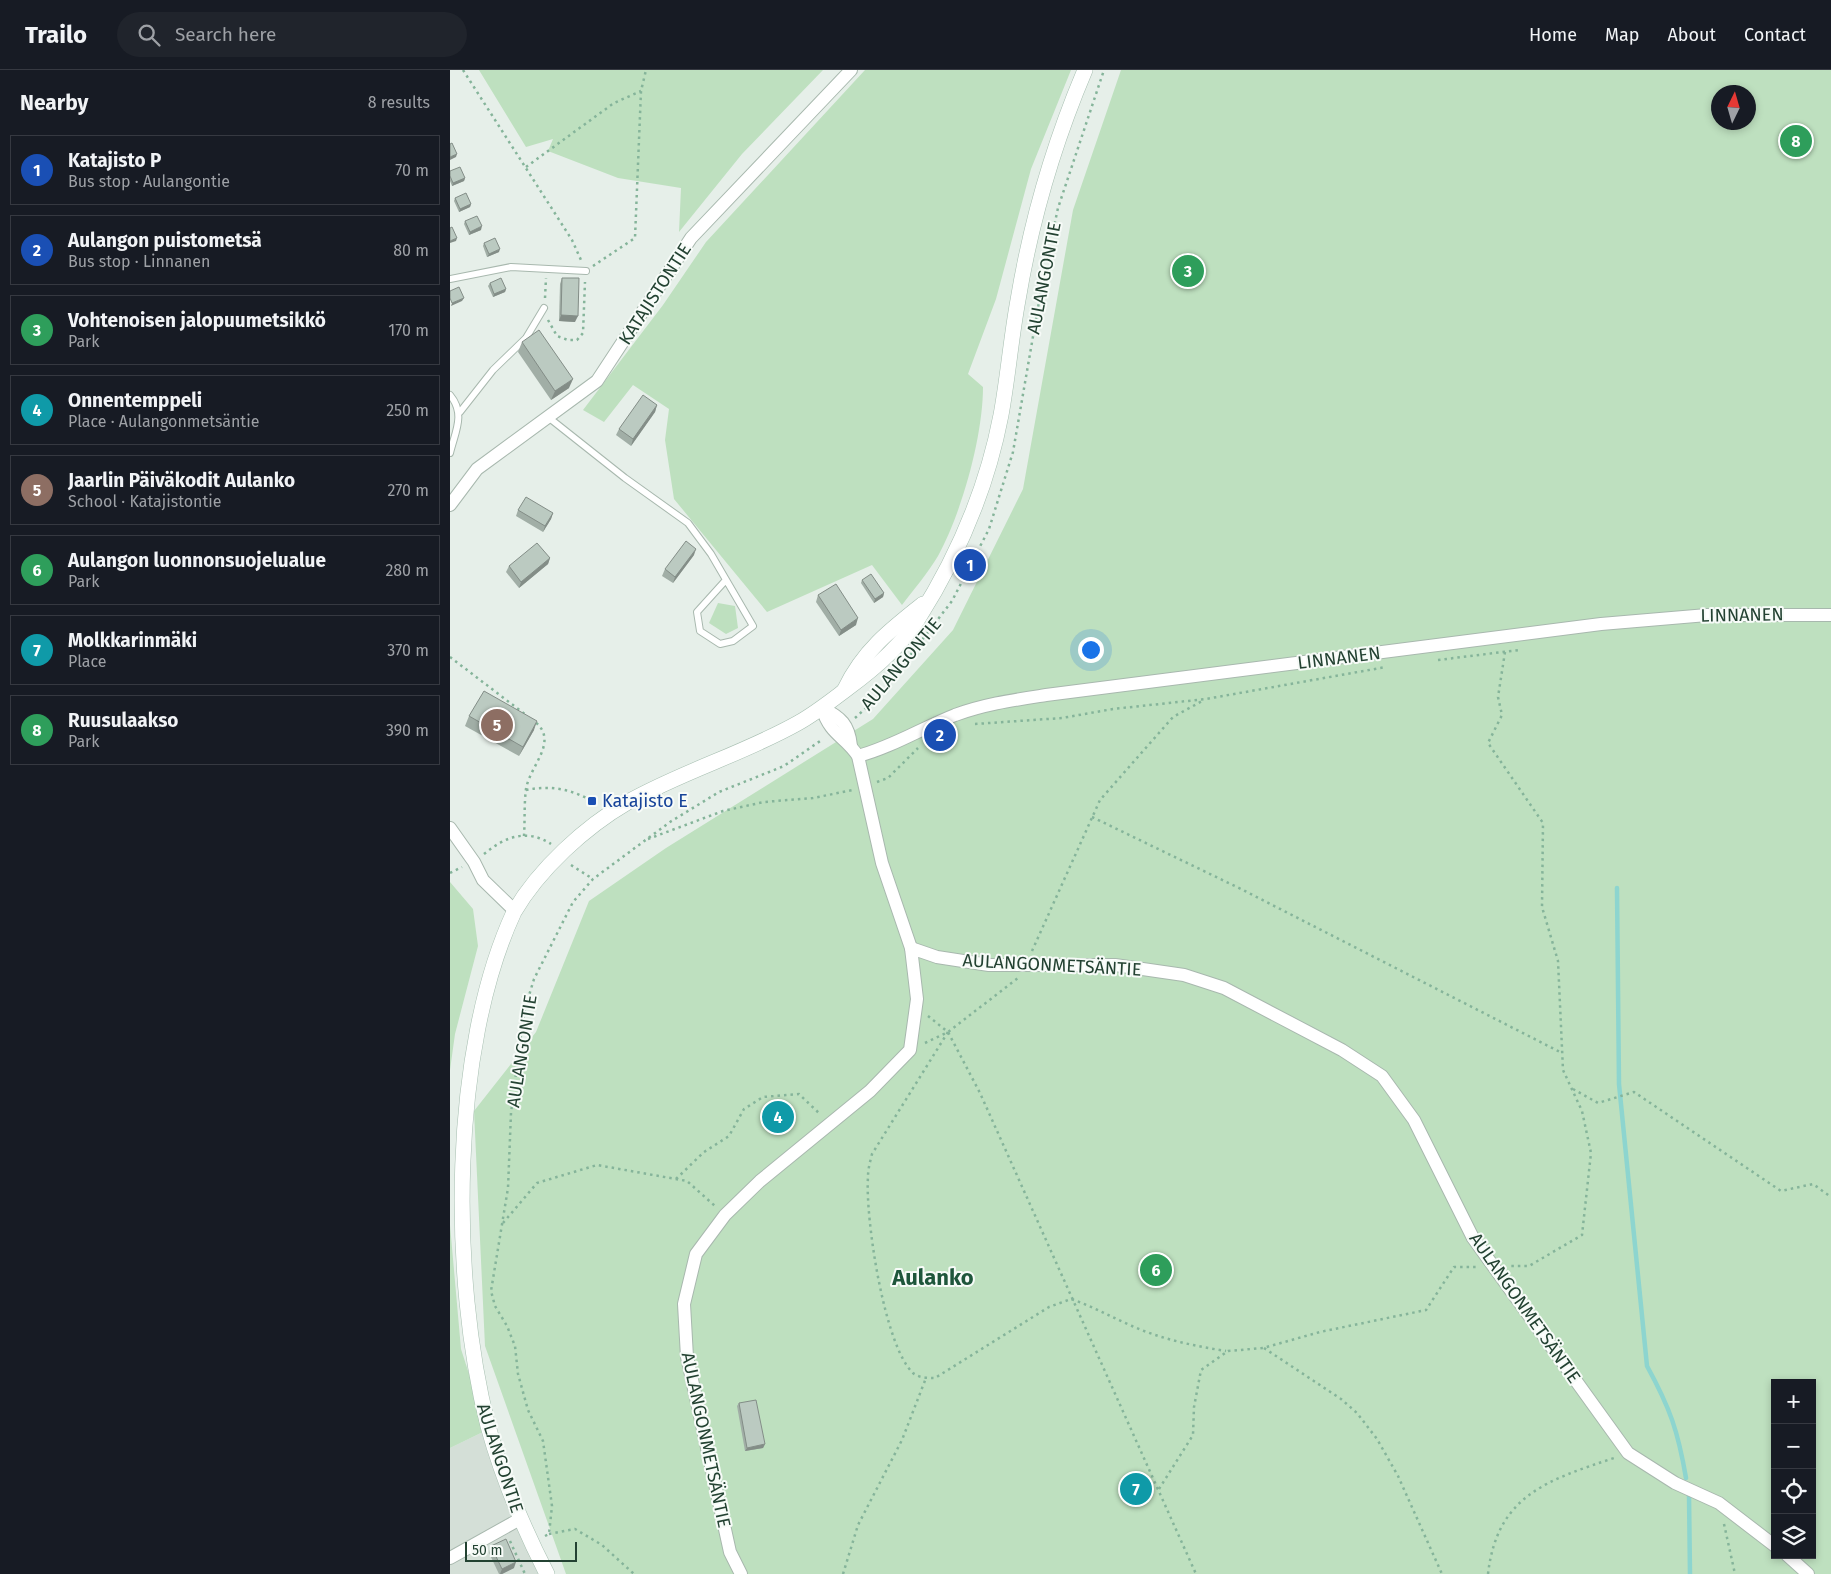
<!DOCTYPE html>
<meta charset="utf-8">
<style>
:root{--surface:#171b24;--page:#20242c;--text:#f1f3f6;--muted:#9ea1a6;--line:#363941;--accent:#f65d5c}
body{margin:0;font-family:"Fira Sans",sans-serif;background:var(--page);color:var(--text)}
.controls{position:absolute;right:15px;bottom:15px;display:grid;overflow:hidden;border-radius:0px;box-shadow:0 2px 8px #0003}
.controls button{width:45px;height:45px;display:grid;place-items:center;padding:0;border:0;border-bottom:1px solid var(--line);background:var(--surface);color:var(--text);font:25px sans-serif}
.compass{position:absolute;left:1261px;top:15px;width:45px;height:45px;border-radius:50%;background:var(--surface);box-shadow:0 2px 8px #0003;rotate:5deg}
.scale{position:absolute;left:15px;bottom:12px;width:112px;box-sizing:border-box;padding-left:5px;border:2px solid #234232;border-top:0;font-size:14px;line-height:18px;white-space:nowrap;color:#234232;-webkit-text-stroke:4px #f7fbf8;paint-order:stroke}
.you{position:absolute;left:640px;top:579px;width:18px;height:18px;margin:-12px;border:4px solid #fff;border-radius:50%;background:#1a73e8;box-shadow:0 0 0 8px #1a73e833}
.badge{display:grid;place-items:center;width:32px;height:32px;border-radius:50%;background:var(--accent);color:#fff;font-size:16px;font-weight:700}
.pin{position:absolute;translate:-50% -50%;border:2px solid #fff;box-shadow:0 1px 5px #0006}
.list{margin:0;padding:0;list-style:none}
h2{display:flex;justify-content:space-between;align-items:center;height:65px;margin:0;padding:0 20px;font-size:21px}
h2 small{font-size:16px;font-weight:400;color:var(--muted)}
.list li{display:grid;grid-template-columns:32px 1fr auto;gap:15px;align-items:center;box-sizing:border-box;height:70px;margin:0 10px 10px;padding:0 10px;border:1px solid var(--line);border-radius:0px}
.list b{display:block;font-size:19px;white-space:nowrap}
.list p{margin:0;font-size:16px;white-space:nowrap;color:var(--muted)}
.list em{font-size:16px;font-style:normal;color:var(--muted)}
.icon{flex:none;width:28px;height:28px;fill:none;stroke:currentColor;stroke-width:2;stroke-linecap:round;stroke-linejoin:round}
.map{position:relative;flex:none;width:1381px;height:1504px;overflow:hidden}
header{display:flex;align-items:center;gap:30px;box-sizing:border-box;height:70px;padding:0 25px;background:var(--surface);border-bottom:1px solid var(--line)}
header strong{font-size:24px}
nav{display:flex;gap:28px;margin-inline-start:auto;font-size:18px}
.search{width:350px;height:45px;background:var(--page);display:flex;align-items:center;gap:12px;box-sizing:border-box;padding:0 18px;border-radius:28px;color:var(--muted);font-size:19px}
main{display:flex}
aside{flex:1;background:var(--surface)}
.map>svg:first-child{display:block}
.built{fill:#d4dfd7}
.green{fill:#bee0bf;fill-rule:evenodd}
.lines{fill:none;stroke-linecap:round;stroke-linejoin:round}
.stream{stroke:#8dd5cf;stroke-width:4.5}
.lane-casing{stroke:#a8b8ae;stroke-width:8}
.street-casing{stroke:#a8b8ae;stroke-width:14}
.secondary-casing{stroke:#a6beb0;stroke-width:16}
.path{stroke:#85b49a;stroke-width:2.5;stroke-dasharray:2.5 4;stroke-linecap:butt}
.lane{stroke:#fff;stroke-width:6}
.street{stroke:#fff;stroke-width:12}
.secondary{stroke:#fff;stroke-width:15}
.wall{fill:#a1aea6}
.shaded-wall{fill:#838d87}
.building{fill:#bbcac1;stroke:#838d87}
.transit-dot{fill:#1a4fb4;stroke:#f7fbf8;stroke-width:2}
.labels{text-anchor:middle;stroke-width:4;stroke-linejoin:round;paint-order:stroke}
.street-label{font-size:18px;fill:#234232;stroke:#f7fbf8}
.transit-label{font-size:18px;fill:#164399;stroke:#f7fbf8;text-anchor:start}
.district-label{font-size:22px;font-weight:bold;fill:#1e563b;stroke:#f7fbf8}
</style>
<header>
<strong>Trailo</strong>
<div class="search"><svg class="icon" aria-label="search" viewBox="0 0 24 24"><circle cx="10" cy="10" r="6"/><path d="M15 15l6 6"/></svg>Search here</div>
<nav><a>Home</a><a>Map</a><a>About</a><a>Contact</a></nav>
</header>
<main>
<aside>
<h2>Nearby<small>8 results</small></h2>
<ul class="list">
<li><span class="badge" style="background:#1a4fb4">1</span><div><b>Katajisto P</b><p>Bus stop · Aulangontie</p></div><em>70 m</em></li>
<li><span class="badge" style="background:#1a4fb4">2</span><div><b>Aulangon puistometsä</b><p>Bus stop · Linnanen</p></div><em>80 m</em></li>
<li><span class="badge" style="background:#2e9e5b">3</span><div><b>Vohtenoisen jalopuumetsikkö</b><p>Park</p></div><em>170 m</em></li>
<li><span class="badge" style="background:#0f9aa8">4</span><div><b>Onnentemppeli</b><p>Place · Aulangonmetsäntie</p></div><em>250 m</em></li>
<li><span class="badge" style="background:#8d6e63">5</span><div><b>Jaarlin Päiväkodit Aulanko</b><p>School · Katajistontie</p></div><em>270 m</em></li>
<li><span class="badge" style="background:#2e9e5b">6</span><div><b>Aulangon luonnonsuojelualue</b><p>Park</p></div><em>280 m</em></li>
<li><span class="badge" style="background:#0f9aa8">7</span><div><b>Molkkarinmäki</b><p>Place</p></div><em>370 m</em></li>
<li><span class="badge" style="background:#2e9e5b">8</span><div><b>Ruusulaakso</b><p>Park</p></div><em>390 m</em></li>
</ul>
</aside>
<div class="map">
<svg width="1381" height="1504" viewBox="0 0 1381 1504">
<rect width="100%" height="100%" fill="#e6efe9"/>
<path class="built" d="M37,1360L93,1504H0V1378Z"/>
<g class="green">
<path d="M29,0H373L292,84L229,162L231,118L168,108L98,81L103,69L76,77Z"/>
<path d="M415,0H621L581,99L546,229L518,304L533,317C533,366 512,442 488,486C478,503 464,519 452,535L422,495L317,542L224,429L215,370L219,339L183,315L154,352L133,340L213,235L256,172Z"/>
<path d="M671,0H1381V1504H116L35,1276L24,1041L86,962L139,831L216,778L423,649L503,560L573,419L623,140ZM1268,22H1298V52H1268ZM1325,1313H1362V1485H1325Z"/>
<path d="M268,533L285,536L288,558L276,564L259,553Z"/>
<path d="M0,812L23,839L28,876L5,964L0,1000Z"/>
<path d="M0,1155L11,1279L37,1360L0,1378Z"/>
</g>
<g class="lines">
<g class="stream">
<path d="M1167,818L1169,1014L1197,1296C1220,1338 1228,1361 1236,1408"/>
<path d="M1239,1425L1240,1504"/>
</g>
<defs>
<g id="lane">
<path d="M0,209L61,197L136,201"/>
<path d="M0,325C16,344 5,362 0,383"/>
<path d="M10,342L43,300L76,268L94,238"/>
<path d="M98,347L175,408L238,453L261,484L303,556L283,571L270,574L250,561L247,542L275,511"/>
</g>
<g id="street">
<path d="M0,435L27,399L147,311L241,168L401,0"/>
<path d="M372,638C380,665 395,666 408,686L432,793L461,878"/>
<path d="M372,638C391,647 399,655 401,676"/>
<path d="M408,686C442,677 472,658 505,645C535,634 564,630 596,625L1151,554L1257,545H1381"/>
<path d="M0,758L24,792L33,810L65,841"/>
<path d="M1337,1485L1358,1504"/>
<path d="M0,1488L70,1449"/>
<path d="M291,1504L280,1482L237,1287L234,1234L246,1184L275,1145L310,1111L420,1021L460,980L467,929L461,878L487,887L539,895H665L734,905L774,918L892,980L932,1006L964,1050L1023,1168L1178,1383L1225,1413L1269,1433L1325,1476"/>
</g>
<g id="secondary">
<path d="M395,619C413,581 440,560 473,534"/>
<path d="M97,1504C73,1457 52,1407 38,1356C0,1207 0,980 64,842C89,799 135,757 178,732C233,701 293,684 348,653C366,643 382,630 398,618C424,599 451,576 468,549C508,486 537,418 551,345C558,307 561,268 568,230C581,152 604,73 635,0"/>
</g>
</defs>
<use href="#lane" class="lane-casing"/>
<use href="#street" class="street-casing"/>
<use href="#secondary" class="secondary-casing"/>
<g class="path">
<path d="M13,0L122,170L131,190"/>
<path d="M76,97L164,33L191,21"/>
<path d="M143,196L185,168L191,21L196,0"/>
<path d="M95,228L96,208"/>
<path d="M98,250L107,266L118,270H127L133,263L135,212"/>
<path d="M1055,582L1048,627L1052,645L1038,673L1093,753L1092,837L1108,891L1113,1000L1132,1041L1141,1083L1132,1165L1079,1196H1061"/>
<path d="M0,587L76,645"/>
<path d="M988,590L1069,580"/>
<path d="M405,648L429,626L502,531L539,459L563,382L594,203L608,138L654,0"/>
<path d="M525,654L612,648L663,639L756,629L936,597"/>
<path d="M427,712L438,708L468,678"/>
<path d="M76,720C100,715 121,719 142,731"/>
<path d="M642,747L791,819L1112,983"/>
<path d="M74,766C75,751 74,734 76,719C80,695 110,671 84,651"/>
<path d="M198,769L273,741L314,732L363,728L403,720"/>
<path d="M34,784C55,767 76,758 101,774"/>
<path d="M121,795L143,809"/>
<path d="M0,803L12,797"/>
<path d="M582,881L650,730L723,647L754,630"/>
<path d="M478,946L498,962L530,1023L746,1504"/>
<path d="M498,962L422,1084C420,1092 418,1099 418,1107C415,1146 434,1276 463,1303C469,1308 478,1308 485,1308L599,1237L621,1229C642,1236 661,1247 682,1256C711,1269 744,1276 776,1281"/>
<path d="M475,973L498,962L568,908"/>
<path d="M1123,1019L1148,1033L1184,1022L1331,1121L1363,1114L1381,1127"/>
<path d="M226,1109L254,1082L279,1066L294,1039L313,1027L349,1024L371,1045"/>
<path d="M53,1153L87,1113L147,1095L237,1111L265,1136"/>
<path d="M814,1278L891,1329L907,1343L927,1369L948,1406L992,1504"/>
<path d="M709,1419L743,1365L744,1337L751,1300L778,1281L813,1278L870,1262L976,1240L1004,1197H1028"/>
<path d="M1274,1454L1285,1504"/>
<path d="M99,1464L125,1459L152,1475L184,1504"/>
<path d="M95,1466L99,1464L102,1436L93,1371L78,1340L68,1304L65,1276L57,1256L45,1236L41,1221L58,1118L61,1043L74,942L84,909L123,832L143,809L220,752L269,722L334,696L373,669"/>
<path d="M60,1471L75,1504"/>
<path d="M393,1504L408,1455L452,1370L476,1308"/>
<path d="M1038,1504C1047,1425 1098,1410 1164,1388"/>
</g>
<use href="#lane" class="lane"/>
<use href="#street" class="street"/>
<use href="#secondary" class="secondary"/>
</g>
<g class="wall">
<path d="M0,101L15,108L14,111L2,116L0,111Z"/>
<path d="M5,128L21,134L20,137L9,142L4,131Z"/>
<path d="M15,151L31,160L19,165L14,154Z"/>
<path d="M34,173L49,182L37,187L33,176Z"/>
<path d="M112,208L125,252L109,251L110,214Z"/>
<path d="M40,213L56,219L55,222L43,227L38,216Z"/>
<path d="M72,272L119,318L101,330L68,282Z"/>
<path d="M207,335L205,342L181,376L166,365L169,359Z"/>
<path d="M68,440L103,443L101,449L93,462L66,446Z"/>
<path d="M244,485L223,513L212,506L215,499Z"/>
<path d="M100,488L98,494L69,518L56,502L59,496Z"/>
<path d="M412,510L434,523L433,527L424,533L411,513Z"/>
<path d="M368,525L406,555L389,566L366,532Z"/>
<path d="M19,646L84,660L69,686L15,656Z"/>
<path d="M323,1041L335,1047L334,1050L329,1054L324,1053L321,1048Z"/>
<path d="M289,1333L315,1374L313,1378L295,1381L287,1336Z"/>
<path d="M41,1476L64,1498L52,1504H49L39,1483Z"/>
</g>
<g class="shaded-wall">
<path d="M7,84L6,87L0,90V87Z"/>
<path d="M15,108L14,111L2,116L3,113Z"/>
<path d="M21,134L20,137L9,142L10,139Z"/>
<path d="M32,156L31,160L19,165L20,162Z"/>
<path d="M7,168L6,171L0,173V171Z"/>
<path d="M50,179L49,182L37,187L39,184Z"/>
<path d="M56,219L55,222L43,227L44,224Z"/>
<path d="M14,228L12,231L1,236L2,233Z"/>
<path d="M111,245L128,246L125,252L109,251Z"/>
<path d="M123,309L119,318L101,330L105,321Z"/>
<path d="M207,335L205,342L181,376L183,369Z"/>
<path d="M103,443L101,449L93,462L95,456Z"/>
<path d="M246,479L244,485L223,513L225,507Z"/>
<path d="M100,488L98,494L69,518L71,512Z"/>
<path d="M434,523L433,527L424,533L425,529Z"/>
<path d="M408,548L406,555L389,566L391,560Z"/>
<path d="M87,651L84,660L69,686L73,677Z"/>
<path d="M335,1047L334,1050L329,1054L330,1051Z"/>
<path d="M315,1374L313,1378L295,1381L297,1378Z"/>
<path d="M66,1492L64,1498L52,1504H50L52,1499Z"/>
</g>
<g class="building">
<path d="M2,73L7,84L0,87V74Z"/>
<path d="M10,97L15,108L3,113L0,106V101Z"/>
<path d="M16,123L21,134L10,139L5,128Z"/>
<path d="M27,146L32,156L20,162L15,151Z"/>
<path d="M2,157L7,168L0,171V158Z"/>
<path d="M45,168L50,179L39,184L34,173Z"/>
<path d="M51,208L56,219L44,224L40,213Z"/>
<path d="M112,208H129L128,246L111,245Z"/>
<path d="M9,217L14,228L2,233L0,228V221Z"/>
<path d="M89,260L123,309L105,321L72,272Z"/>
<path d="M193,325L207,335L183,369L169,359Z"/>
<path d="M76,427L103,443L95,456L68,440Z"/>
<path d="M236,471L246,479L225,507L215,499Z"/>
<path d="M87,473L100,488L71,512L59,496Z"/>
<path d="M421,504L434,523L425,529L412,510Z"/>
<path d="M386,514L408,548L391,560L368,525Z"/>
<path d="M34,621L87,651L73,677L19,646Z"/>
<path d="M331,1038L334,1041L335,1047L330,1051L325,1050L322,1045L323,1041Z"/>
<path d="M306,1330L315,1374L297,1378L289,1333Z"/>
<path d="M56,1469L66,1492L52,1499L41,1476Z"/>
</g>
<rect class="transit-dot" x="137" y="726" width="10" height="10" rx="2.5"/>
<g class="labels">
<g class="street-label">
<text transform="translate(594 208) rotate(-79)" y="6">AULANGONTIE</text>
<text transform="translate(205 224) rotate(-57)" y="6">KATAJISTONTIE</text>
<text transform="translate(1292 545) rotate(-1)" y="6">LINNANEN</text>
<text transform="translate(889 588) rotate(-7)" y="6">LINNANEN</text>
<text transform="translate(451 594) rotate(-50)" y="6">AULANGONTIE</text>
<text transform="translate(602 895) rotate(3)" y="6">AULANGONMETSÄNTIE</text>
<text transform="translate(72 981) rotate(-81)" y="6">AULANGONTIE</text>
<text transform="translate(1075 1238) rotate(55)" y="6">AULANGONMETSÄNTIE</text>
<text transform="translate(256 1370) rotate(78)" y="6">AULANGONMETSÄNTIE</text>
<text transform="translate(50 1388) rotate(72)" y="6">AULANGONTIE</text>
</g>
<g class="transit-label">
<text x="152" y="737">Katajisto E</text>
</g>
<g class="district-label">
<text x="483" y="1215">Aulanko</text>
</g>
</g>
</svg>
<div class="controls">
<button>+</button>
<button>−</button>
<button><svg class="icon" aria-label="locate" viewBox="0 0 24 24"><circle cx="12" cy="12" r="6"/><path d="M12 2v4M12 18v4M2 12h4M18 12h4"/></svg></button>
<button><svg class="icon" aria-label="layers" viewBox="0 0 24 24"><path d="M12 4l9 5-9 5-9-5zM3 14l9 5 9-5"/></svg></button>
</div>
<svg class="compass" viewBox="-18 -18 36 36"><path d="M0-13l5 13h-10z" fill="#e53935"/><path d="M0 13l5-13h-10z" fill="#9ea1a6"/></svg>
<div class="scale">50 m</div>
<div class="you"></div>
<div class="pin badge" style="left:520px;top:495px;background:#1a4fb4">1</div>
<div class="pin badge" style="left:490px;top:665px;background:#1a4fb4">2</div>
<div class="pin badge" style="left:738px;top:201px;background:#2e9e5b">3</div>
<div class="pin badge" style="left:328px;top:1047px;background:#0f9aa8">4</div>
<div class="pin badge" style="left:47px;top:655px;background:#8d6e63">5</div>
<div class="pin badge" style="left:706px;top:1200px;background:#2e9e5b">6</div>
<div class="pin badge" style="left:686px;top:1419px;background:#0f9aa8">7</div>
<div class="pin badge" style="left:1346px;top:71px;background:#2e9e5b">8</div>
</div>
</main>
